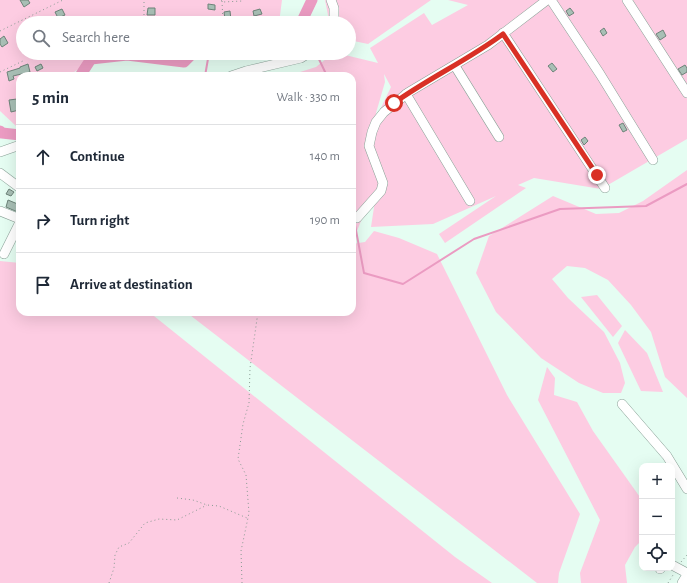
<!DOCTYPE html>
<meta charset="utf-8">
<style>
:root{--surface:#fff;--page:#f6f6f7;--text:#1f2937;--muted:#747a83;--line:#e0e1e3}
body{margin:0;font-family:"Alegreya Sans",sans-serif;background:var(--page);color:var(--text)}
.controls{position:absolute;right:12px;bottom:12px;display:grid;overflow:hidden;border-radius:8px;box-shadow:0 4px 16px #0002}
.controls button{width:36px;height:36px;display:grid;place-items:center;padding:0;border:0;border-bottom:1px solid var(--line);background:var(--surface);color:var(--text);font:20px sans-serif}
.stop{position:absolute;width:12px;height:12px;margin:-9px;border:3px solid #d93025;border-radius:50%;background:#fff}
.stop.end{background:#d93025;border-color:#fff;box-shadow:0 1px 4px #0008}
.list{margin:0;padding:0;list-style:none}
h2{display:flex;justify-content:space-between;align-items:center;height:52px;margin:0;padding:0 16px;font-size:17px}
h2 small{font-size:13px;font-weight:400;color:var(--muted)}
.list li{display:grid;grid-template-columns:26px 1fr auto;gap:12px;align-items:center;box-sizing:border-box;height:64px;padding:0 16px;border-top:1px solid var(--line)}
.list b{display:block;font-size:15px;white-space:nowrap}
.list em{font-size:13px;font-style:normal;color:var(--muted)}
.icon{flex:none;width:22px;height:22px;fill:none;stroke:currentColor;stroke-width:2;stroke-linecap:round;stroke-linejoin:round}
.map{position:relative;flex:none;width:687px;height:583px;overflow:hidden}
.search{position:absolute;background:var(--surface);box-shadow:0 4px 16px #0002;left:16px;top:16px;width:340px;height:44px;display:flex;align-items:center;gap:10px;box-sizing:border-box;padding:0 14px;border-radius:22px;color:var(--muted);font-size:15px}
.panel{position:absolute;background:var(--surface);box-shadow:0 4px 16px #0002;left:16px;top:72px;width:340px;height:244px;border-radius:12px}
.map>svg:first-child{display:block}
.green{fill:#fdcce2;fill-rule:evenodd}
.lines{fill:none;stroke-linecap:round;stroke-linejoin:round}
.stream{stroke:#eb9bc2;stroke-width:2}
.river{stroke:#eb9bc2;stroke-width:11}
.building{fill:#a8bfb5;stroke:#6d8379}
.minor-casing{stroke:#8ba298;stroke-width:10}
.path{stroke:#899b93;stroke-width:1;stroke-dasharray:1 3;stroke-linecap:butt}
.minor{stroke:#fff;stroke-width:9}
.route{stroke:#d93025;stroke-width:5}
</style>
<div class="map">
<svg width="687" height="583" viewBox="0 0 687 583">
<rect width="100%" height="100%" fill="#e5fdf2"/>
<g class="green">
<path d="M0,0H282L279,23H23V53H103L68,76H20V122L16,126L0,111Z"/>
<path d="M325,0H431L368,44L349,40V23H332L329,20Z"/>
<path d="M448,0H687V139L601,189L534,178L518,185L526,188L445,243L439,234L496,196L433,224L371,227L376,194L368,204L352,243V76H296L297,73L316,67L326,59L345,55L378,63L370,48L424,13L432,25L468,5ZM384,74L391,87L377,116L376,113L385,82Z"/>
<path d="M687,170V398L665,377L651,332L631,305L608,280L585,268L567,266L552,279L568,298L604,332L620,363L625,383L621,393H603L579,383L541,358L496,312L476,273L489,236L553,196L596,214L619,213L643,201Z"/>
<path d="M374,231L399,238L437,254L507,395L580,514L559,573L558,583H537L186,312H352V244L365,242Z"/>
<path d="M0,261L20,263V312H149L455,557L492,583H0Z"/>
<path d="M597,295L622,326L613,337L581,297Z"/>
<path d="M625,330L647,353L663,392L641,391L618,343Z"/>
<path d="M547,367L555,378L554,395L577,402L593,431L642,500V540L635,547L625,565L627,583H581L580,573L600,520L538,400Z"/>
</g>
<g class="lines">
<g class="stream">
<path d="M316,53L327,76"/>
<path d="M205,76L209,53"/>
<path d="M352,209L364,273L403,284L474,239L560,209L646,206L687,184"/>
</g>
<g class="river">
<path d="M301,23L312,0"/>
<path d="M80,76L91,59L127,55L184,62L193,53"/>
<path d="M0,131L2,133L20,135"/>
</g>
</g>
<g class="building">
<path d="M20,0H28L30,3L24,7Z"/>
<path d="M208,4L215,5V10L208,9Z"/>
<path d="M148,8H155V15H147Z"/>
<path d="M570,8L574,13L569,16L566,11Z"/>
<path d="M62,9L65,15L58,18L55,12Z"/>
<path d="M260,9L262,14L254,16L253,11Z"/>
<path d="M230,11L231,20H225L224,12Z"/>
<path d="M604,28L607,33L603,36L600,31Z"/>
<path d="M663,30L666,36L660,40L656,34Z"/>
<path d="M4,36L8,43L2,47L0,44V39Z"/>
<path d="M552,63L557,69L553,72L548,66Z"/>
<path d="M28,64L30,72L13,76L14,79L9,81L7,72L20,68V67Z"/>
<path d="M41,64L43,68L37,71L35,67Z"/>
<path d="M685,65L687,68V72L682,75L678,69Z"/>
<path d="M17,99L19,110L11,112L9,100Z"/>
<path d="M623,123L627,130L623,132L619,125Z"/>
<path d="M585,137L588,141L584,145L581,140Z"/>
<path d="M9,189L14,192L11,196L6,194Z"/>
<path d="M8,200L20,205V213L6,207Z"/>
</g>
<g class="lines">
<defs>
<g id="minor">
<path d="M331,0L334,8V23"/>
<path d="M551,0L600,74L653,160"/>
<path d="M627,0L687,93"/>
<path d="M503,33L605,188"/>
<path d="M455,66L499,137"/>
<path d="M231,76L246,71L301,58L309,53"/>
<path d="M406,94L470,201"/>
<path d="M0,152L20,145"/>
<path d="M0,173L20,188"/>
<path d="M0,211L20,219"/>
<path d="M357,218L381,191L383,183L369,146L372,132L376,122L384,112L409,92L488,45L547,0"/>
<path d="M4,254L20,222"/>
<path d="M622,404L667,456L687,489"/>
<path d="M672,565L687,573"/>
<path d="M660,569L661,568"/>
<path d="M682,583L687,575"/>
</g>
</defs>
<use href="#minor" class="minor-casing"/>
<g class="path">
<path d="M221,0L223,2L242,1"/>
<path d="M222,1L223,23"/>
<path d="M144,23V0"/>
<path d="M0,31L63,0"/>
<path d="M0,72L25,60"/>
<path d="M177,498L193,500L207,505L219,506L247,518"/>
<path d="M681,562L687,555"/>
<path d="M109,583L114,568L115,555L119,547L129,543L145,523L159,519L177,520L207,505"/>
<path d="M242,583L241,551L249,513L246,475L238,459L243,424L249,403L250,368L258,312"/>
<path d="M668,583L673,575"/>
</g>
<use href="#minor" class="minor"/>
</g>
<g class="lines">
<path class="route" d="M394,103C429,78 468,60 503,34L597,175"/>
</g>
</svg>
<div class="controls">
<button>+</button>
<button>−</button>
<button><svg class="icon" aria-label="locate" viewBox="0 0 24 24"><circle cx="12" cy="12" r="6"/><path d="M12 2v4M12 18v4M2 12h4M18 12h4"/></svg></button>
</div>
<div class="stop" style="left:394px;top:103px"></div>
<div class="stop end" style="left:597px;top:175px"></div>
<div class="search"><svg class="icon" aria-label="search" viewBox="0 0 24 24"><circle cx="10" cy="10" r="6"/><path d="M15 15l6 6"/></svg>Search here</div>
<section class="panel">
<h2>5 min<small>Walk · 330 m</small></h2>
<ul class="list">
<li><svg class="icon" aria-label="ahead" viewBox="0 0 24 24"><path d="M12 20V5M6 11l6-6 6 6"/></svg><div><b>Continue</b></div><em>140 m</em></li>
<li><svg class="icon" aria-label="right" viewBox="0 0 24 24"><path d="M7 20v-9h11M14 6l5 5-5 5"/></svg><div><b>Turn right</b></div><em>190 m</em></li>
<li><svg class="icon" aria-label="arrive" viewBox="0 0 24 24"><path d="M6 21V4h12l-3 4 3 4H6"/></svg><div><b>Arrive at destination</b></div></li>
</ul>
</section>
</div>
